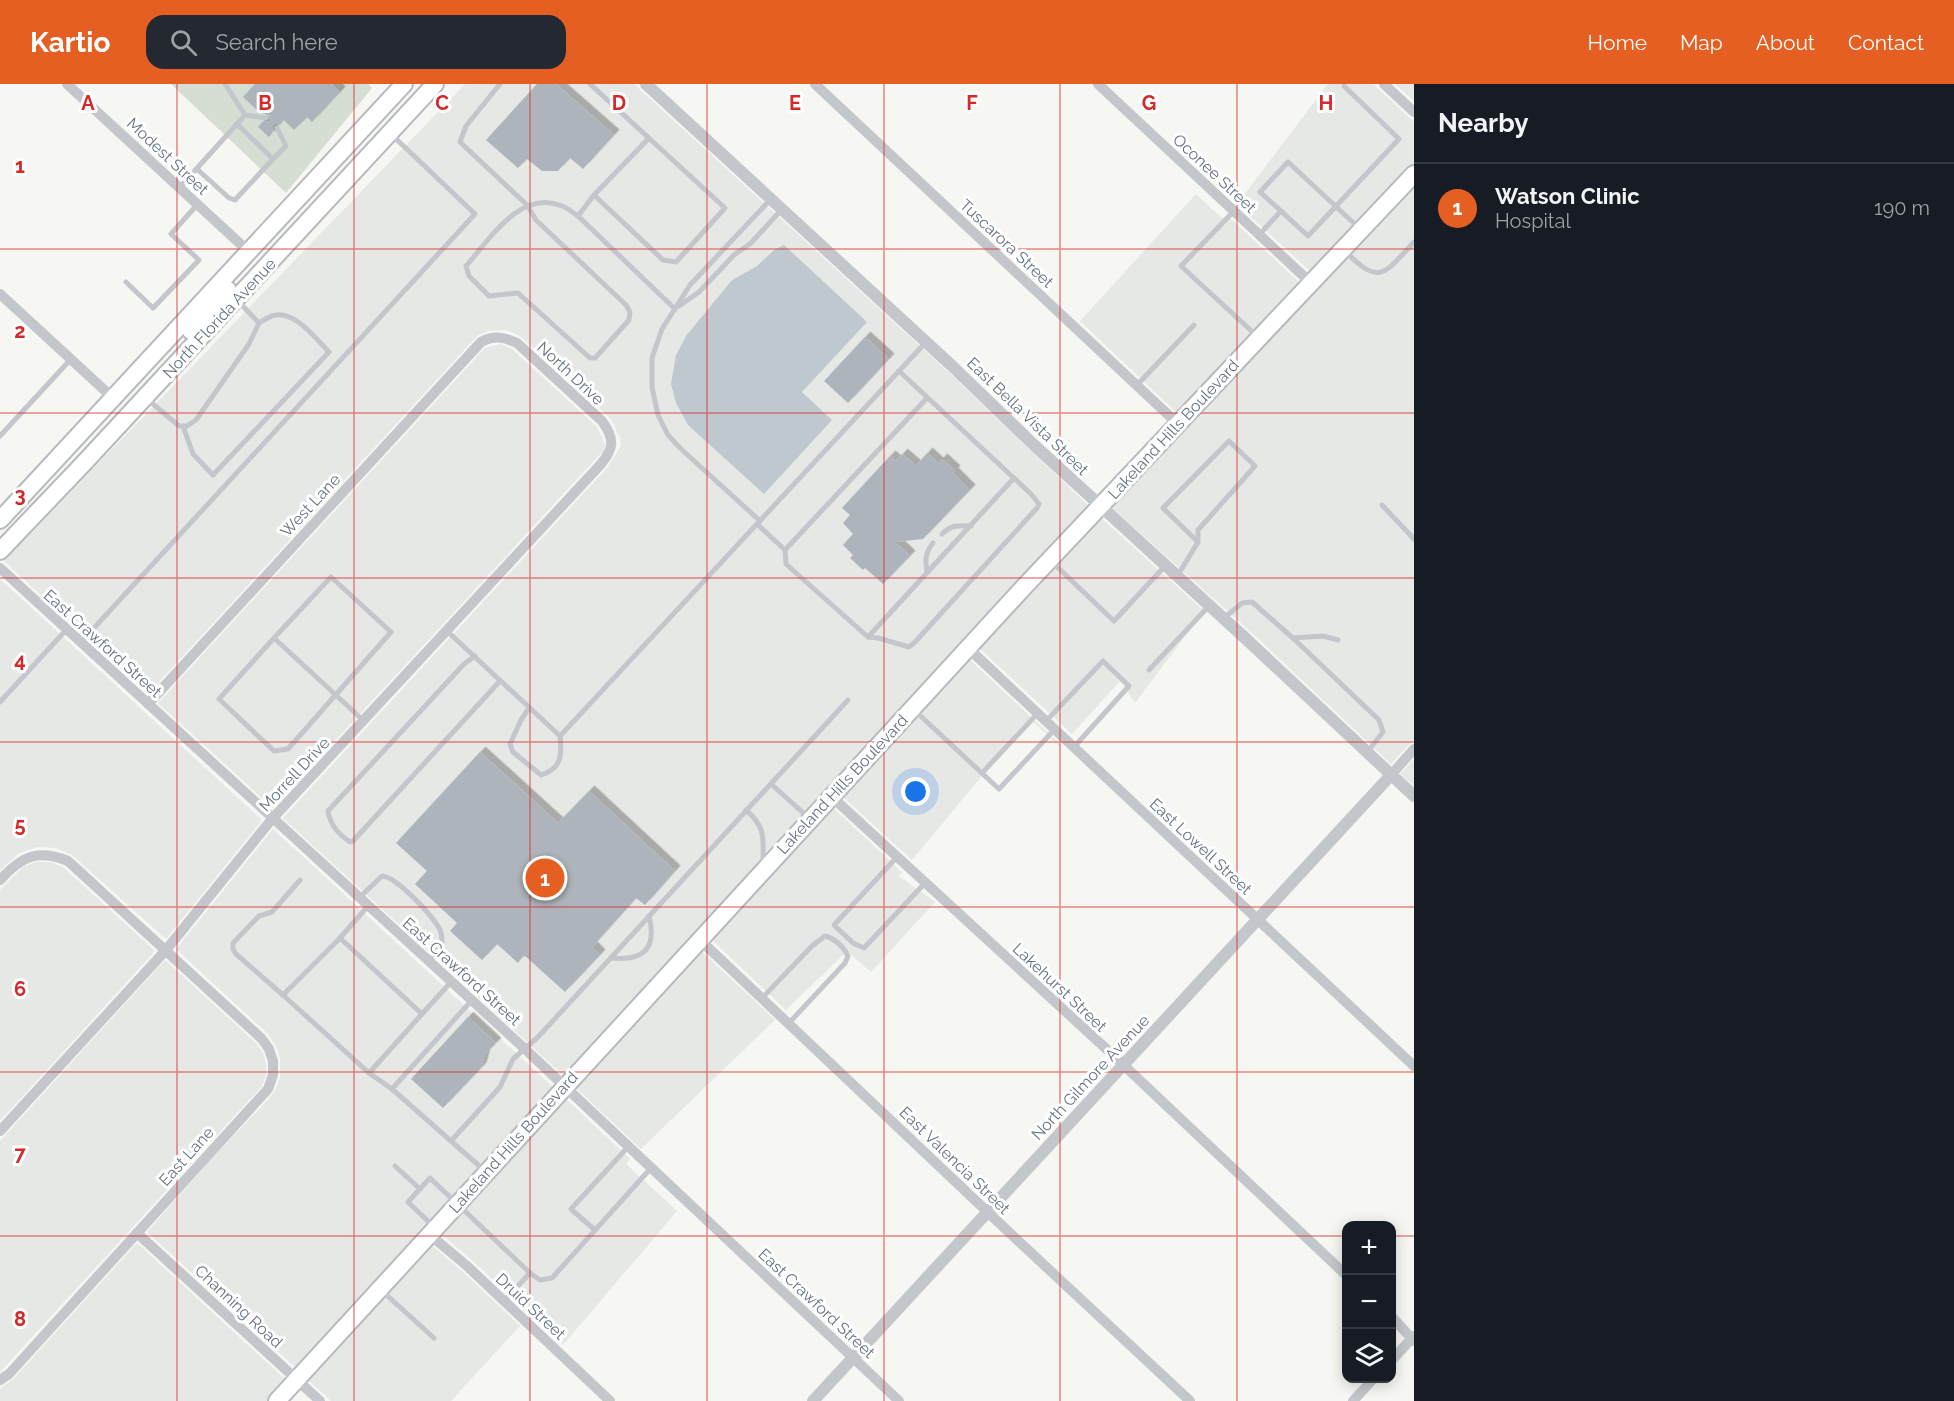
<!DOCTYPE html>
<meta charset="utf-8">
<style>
:root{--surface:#171b24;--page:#242831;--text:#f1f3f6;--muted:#9ea1a6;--line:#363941;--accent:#e65f22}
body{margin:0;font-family:Raleway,sans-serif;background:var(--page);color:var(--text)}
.controls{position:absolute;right:18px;bottom:18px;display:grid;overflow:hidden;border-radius:12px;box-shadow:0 3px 15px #0003}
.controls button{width:54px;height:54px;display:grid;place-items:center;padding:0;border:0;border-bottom:2px solid var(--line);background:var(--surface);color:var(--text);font:30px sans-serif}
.you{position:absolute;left:916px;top:708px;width:21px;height:21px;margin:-15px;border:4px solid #fff;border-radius:50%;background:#1a73e8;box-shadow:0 0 0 9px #1a73e833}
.badge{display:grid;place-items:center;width:39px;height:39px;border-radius:50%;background:var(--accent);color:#fff;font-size:20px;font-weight:700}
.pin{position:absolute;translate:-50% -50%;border:3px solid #fff;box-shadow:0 2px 6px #0006}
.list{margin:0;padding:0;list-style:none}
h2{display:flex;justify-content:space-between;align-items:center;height:78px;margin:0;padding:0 24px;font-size:26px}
h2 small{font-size:20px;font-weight:400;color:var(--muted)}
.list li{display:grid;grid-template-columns:39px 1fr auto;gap:18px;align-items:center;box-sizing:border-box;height:90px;padding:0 24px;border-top:2px solid var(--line)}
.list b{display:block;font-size:22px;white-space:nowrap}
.list p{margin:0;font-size:20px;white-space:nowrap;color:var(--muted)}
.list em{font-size:20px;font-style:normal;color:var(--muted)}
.icon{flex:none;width:33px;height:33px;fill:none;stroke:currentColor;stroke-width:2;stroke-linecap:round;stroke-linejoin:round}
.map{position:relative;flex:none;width:1414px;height:1317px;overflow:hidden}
header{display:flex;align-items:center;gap:36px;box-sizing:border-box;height:84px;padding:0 30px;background:var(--accent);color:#fff}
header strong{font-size:28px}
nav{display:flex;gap:33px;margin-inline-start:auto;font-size:21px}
.search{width:420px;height:54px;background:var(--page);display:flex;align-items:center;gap:15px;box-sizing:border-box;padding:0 21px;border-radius:18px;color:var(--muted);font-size:22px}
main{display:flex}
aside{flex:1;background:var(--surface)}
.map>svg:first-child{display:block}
.built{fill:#e6e8e6;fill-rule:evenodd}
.green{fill:#d6ddd3}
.water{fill:#bec8ce}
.building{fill:#aeb4bb;filter:url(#shadow)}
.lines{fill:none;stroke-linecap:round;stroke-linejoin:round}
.primary-casing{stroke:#b6babe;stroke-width:20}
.service{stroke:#c3c6ca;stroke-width:5}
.minor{stroke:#c3c6ca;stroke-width:10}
.tertiary{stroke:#c3c6ca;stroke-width:12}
.primary{stroke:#fff;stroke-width:16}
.grid{fill:none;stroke:#d62828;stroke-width:1.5;stroke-opacity:0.55}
.labels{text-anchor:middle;stroke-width:6;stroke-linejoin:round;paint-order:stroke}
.street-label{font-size:16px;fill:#647384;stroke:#fff}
.grid-label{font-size:20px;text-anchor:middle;font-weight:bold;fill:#d62828;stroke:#fff;stroke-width:6;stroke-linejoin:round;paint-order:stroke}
</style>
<header>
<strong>Kartio</strong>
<div class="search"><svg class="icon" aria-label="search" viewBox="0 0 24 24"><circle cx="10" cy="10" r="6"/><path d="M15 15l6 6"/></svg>Search here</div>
<nav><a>Home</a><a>Map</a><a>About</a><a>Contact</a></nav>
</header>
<main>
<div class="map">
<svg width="1414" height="1317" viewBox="0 0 1414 1317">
<defs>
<filter id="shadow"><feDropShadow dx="5.5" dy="-5.5" stdDeviation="0" flood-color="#0004"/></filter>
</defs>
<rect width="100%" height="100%" fill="#f6f6f2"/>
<g class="built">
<path d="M465,0H634L946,286L1090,423L564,992L283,734L607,384L621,362L620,352L618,351L614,340L608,332L520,252L506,246L488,247L478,251L148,610L4,477ZM774,166L802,308L832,337L676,271L732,196L757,182Z"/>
<path d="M1328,0H1373L1414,38V81L1312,189L1237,120Z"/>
<path d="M1395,0H1414V17Z"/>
<path d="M1414,100V655L1391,680L1251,548L1110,422Z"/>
<path d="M1196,110L1224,136L1228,132L1302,201L1178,330L1080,237Z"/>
<path d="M501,260L512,265L597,343L605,360L604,366L273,724L158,619L485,264Z"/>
<path d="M1100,433L1204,527L1135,619L1120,597L1072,650L978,563Z"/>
<path d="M0,495L262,736L166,855L71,770L56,764L38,763L19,769L0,786Z"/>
<path d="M968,574L1061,661L1060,663L1032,637L980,694L912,776L841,711Z"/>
<path d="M1414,675V702L1400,690Z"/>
<path d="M831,722L902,788L899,792L935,818L871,888L847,867L786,926L710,854Z"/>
<path d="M273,745L554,1004L297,1285L147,1148L213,1073L264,1020L275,1007L280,993V974L276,962L268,950L176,865Z"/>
<path d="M37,778H51L63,783L155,867L0,1037V806L24,782Z"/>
<path d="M699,865L775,936L641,1065L574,1002Z"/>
<path d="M165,876L257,960L263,969L266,979V990L262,1002L0,1288V1057Z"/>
<path d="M564,1013L630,1075L626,1080L677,1127L563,1261L472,1176L440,1149Z"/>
<path d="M137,1159L287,1297L268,1317H0V1305L14,1294Z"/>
<path d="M430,1160L462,1187L520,1242L451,1317H331L307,1295Z"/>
</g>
<path class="green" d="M171,0H368L372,4L286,109Z"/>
<path class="water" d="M784,161L867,238L802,308L832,336L764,410L688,341L676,319L671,300L676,271L686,252L732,196L757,182L774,166Z"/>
<g class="building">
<path d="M255,0H332L340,8L312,38L307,33L294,46L284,36L280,41L275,39L272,43L273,48L269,53L258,43L262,38L269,37L270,32L259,28L243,13Z"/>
<path d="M537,0H556L614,51L583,85L570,74L558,87H542L527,75L518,84L486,56Z"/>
<path d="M865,253L889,275L848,319L824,297Z"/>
<path d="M927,369L938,379L942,375L955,387L953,389L970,406L923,455L895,458L910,472L883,500L865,484L863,486L850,474L853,471L843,461L853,450L843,439L850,431L842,424L890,372L896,377L902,370L916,382Z"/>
<path d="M480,668L558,739L589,707L675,787L645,821L636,814L592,863L600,871L565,908L524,871L518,879L497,860L482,876L450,847L457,839L415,800L427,787L396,759Z"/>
<path d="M468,933L496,959L485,970L481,984L443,1024L411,995Z"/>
</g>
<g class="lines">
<defs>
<g id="primary">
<path d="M191,247L228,206"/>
<path d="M0,436L404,0"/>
<path d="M0,467L84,379L435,0"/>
<path d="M277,1317L1023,504L1414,90"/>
</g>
</defs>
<use href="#primary" class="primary-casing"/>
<g class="service">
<path d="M225,0L245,31"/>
<path d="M500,0L466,42L460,58L527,121L536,136L626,221L630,228L629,236L595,274H590L518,209L489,212L469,192L466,182C490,155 520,105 562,122C568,124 573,129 578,132L675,225"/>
<path d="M590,0L725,124L676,178L663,176L594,111"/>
<path d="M237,40L245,31L266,34"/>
<path d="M273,75L286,62L277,44"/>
<path d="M180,103L237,40L273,75L235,116L229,114L197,85"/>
<path d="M1234,127L1181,182L1258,253"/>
<path d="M1281,127L1260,108L1288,78L1359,144"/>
<path d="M578,132L594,111L649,54"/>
<path d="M1259,151L1281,127L1308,152L1399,55L1344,2"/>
<path d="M1344,166C1380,203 1384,190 1414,158"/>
<path d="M126,198L153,224L199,176L171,150L197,121"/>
<path d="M679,222L699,208L734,171L751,159L782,125"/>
<path d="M1137,301L1194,241"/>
<path d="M146,314L179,342H187L196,336L249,260L259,239L237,216"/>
<path d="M183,342L193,370L213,391L329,268C316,255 293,224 272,232C268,233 263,237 259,239"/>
<path d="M0,352L71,275"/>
<path d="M1382,421L1414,455"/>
<path d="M760,437L680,364L668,351L658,331L652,303V274L662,245L690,201L770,116"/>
<path d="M757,440L785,466L786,480L868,553L878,554L909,563L915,558L1037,424L1039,420L1031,410L899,287"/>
<path d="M942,450C951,441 958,441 971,442"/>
<path d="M785,466L927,314"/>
<path d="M1051,477L1114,537L1165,482"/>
<path d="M927,488C925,476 925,469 933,459"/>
<path d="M1178,491L1198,458V446L1255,382L1229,357L1163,424L1198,458"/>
<path d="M1224,534L1242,519L1252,518L1293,554"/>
<path d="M447,547L560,652C562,670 562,685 541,691L513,668L510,660L521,636L529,624"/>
<path d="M868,553L1014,394"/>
<path d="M274,554L219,615L274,667L288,665L391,548L331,493L274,554L364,637"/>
<path d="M1338,556L1323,552L1293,554L1379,636L1383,648L1368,667"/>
<path d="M81,558L475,130L392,51"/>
<path d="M475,572L464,580L328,727C330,741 338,750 350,758L353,757L500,597"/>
<path d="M1149,586L1209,522"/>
<path d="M0,618L66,546"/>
<path d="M913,625L999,705L1055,645"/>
<path d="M1046,637L1103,577L1129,602L1074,663"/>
<path d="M560,652L926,258"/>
<path d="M982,689L1038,629"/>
<path d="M771,700L809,734"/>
<path d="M746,726C767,744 763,756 763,781"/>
<path d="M897,773L834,841L853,859L864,864L925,799"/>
<path d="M360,813L382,792C397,793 433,832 440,846C442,850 442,854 442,859L428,877"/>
<path d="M368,822L340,854L422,930L451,898"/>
<path d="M340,854L283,911L369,989"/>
<path d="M611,874C644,877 657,865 649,832"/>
<path d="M283,911L236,870L233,865V859L259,832L272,828L300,796"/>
<path d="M762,914L812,862L825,852C836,855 843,862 848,872L845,879L789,939"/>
<path d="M471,917L392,1005L485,1087"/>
<path d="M392,1005L369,989L422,930"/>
<path d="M451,1057L500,1003L513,975L538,953L848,616"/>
<path d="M395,1082L420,1105"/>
<path d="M433,1142L408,1118L430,1094L530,1189L540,1196L552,1194L651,1084"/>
<path d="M595,1146L571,1125L628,1063"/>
<path d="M381,1206L434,1254"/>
<path d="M504,1217L530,1189"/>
</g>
<g class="minor">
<path d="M67,0L248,167"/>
<path d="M815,0L1178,340"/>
<path d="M1098,0L1312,200"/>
<path d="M1384,0L1414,28"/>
<path d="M0,210L113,314"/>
<path d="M0,484L525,965L899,1317"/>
<path d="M968,564L1414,982"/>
<path d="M1391,691L1414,665"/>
<path d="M831,712L1114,972L1346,1191"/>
<path d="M0,796C22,772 37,765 68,777L262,955L269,965L273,977V991L268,1005L9,1290L0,1296"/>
<path d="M699,855L1013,1152L1190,1317"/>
<path d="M0,1047L166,866L272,735L601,380C614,364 615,355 602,337L517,259C504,253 494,251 481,258L148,620"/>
<path d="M137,1149L320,1317"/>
<path d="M429,1150L467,1182L610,1317"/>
<path d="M1392,1233L1414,1257"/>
<path d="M1392,1276L1414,1252"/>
<path d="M1353,1317L1374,1294"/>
</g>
<g class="tertiary">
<path d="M646,0L951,281L1034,361L1245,554L1414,712"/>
<path d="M813,1317L1391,691"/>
</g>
<use href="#primary" class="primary"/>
</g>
<path class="grid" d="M177,0V1317M354,0V1317M530,0V1317M707,0V1317M884,0V1317M1060,0V1317M1237,0V1317M0,165H1414M0,329H1414M0,494H1414M0,658H1414M0,823H1414M0,988H1414M0,1152H1346M1392,1152H1414"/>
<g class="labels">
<g class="street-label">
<text transform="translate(168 72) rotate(43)" y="6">Modest Street</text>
<text transform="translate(1215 89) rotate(43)" y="6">Oconee Street</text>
<text transform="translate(1007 159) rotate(43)" y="6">Tuscarora Street</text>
<text transform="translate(219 234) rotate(-47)" y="6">North Florida Avenue</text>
<text transform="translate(571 289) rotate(43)" y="6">North Drive</text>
<text transform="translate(1028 332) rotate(44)" y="6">East Bella Vista Street</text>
<text transform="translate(1173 345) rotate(-47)" y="6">Lakeland Hills Boulevard</text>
<text transform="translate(310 421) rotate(-47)" y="6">West Lane</text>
<text transform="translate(103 559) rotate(42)" y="6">East Crawford Street</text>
<text transform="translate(294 690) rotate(-47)" y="6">Morrell Drive</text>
<text transform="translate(842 700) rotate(-47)" y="6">Lakeland Hills Boulevard</text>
<text transform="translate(1201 762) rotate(43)" y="6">East Lowell Street</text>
<text transform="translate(462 887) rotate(42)" y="6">East Crawford Street</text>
<text transform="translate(1060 903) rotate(43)" y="6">Lakehurst Street</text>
<text transform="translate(1090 993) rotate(-47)" y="6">North Gilmore Avenue</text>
<text transform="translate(513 1058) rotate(-48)" y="6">Lakeland Hills Boulevard</text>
<text transform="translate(186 1072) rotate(-48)" y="6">East Lane</text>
<text transform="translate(955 1076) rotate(44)" y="6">East Valencia Street</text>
<text transform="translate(817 1219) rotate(43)" y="6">East Crawford Street</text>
<text transform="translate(239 1222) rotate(43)" y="6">Channing Road</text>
<text transform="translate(531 1222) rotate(43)" y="6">Druid Street</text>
</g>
</g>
<g class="grid-label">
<text x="88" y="26">A</text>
<text x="265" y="26">B</text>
<text x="442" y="26">C</text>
<text x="619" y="26">D</text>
<text x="795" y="26">E</text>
<text x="972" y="26">F</text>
<text x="1149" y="26">G</text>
<text x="1326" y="26">H</text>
<text x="20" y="89">1</text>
<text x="20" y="254">2</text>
<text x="20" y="418">3</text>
<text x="20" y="583">4</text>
<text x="20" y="748">5</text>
<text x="20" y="912">6</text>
<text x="20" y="1077">7</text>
<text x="20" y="1242">8</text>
</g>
</svg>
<div class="controls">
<button>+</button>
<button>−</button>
<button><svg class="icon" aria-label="layers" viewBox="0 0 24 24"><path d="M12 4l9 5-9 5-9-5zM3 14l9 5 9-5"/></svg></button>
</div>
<div class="you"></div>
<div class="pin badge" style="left:545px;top:794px">1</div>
</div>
<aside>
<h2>Nearby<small></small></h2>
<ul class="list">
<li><span class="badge">1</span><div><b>Watson Clinic</b><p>Hospital</p></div><em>190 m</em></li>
</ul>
</aside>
</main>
